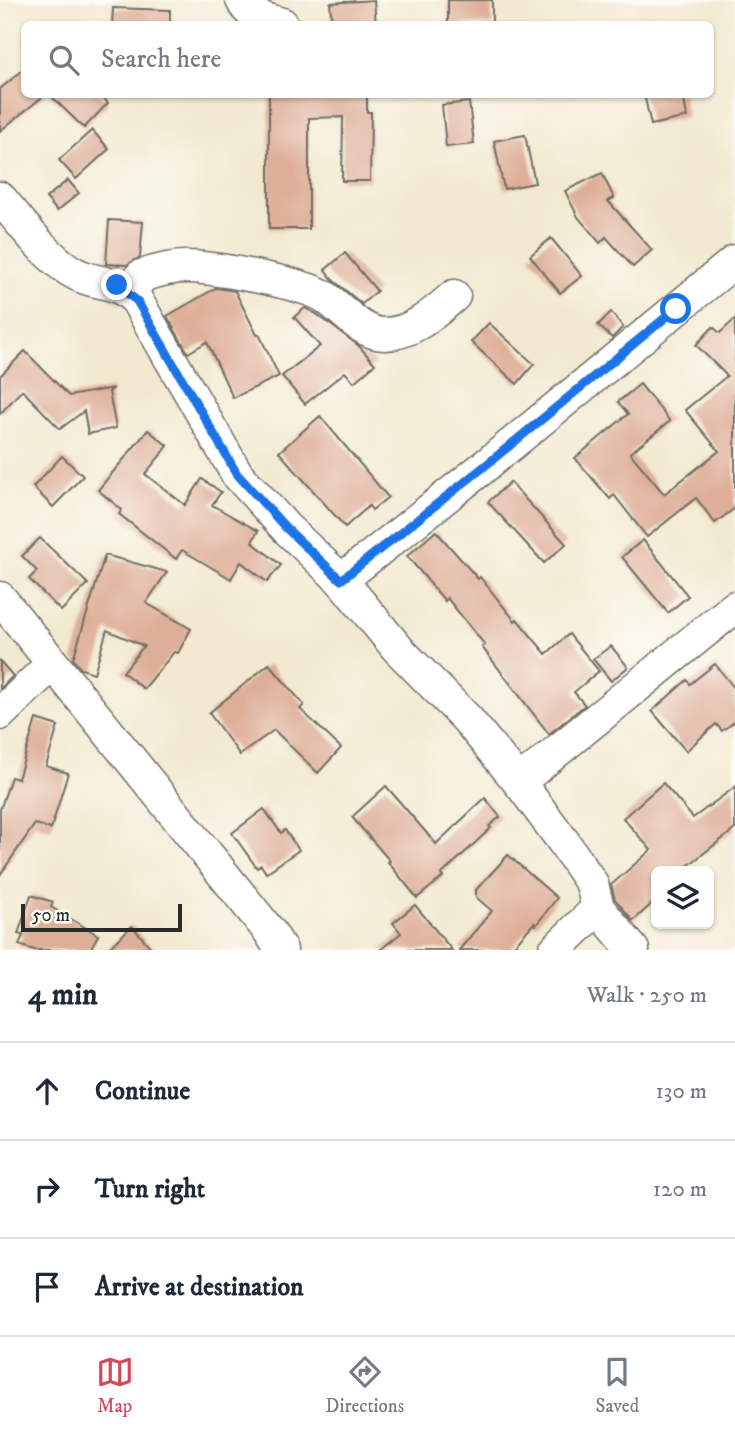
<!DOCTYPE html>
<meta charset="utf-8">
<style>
:root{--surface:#fff;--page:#f6f6f7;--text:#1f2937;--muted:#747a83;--line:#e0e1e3;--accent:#d1495b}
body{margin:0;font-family:"IM FELL DW Pica",serif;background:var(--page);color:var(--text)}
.controls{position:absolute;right:21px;bottom:21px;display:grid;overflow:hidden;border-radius:10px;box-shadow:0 2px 5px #0004}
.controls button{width:63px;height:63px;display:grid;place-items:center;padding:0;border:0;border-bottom:2px solid var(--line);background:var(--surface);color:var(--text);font:35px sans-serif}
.scale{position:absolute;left:21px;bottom:18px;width:161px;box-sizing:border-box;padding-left:7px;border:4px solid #2b2b2b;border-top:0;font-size:19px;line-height:24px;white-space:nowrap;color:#2b2b2b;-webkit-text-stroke:5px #fdfcf7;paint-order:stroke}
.stop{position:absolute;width:21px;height:21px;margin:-16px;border:5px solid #1a73e8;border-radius:50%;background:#fff}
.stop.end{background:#1a73e8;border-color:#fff;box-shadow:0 2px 7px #0008}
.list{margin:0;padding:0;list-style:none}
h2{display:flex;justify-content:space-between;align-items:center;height:91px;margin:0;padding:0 28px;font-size:30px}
h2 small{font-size:23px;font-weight:400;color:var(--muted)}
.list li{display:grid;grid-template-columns:46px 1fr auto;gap:21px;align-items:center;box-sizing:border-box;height:98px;padding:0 28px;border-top:2px solid var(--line)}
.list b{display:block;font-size:26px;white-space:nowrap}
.list em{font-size:23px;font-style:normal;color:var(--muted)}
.icon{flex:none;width:38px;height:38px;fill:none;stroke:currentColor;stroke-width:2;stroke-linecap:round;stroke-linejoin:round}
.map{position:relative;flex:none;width:735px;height:950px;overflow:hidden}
.search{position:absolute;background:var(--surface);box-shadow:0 2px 5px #0004;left:21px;right:21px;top:21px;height:77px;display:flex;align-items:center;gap:18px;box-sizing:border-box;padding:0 24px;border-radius:10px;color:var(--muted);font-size:26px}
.sheet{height:385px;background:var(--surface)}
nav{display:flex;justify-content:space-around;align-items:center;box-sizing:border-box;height:98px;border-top:2px solid var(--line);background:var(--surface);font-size:19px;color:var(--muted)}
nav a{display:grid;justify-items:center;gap:4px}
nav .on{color:var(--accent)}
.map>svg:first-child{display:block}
.building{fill:#deaf98}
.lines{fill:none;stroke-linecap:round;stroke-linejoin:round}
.minor-casing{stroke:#716e65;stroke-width:35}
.minor{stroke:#fff;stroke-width:32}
.route{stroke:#1a73e8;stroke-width:9}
</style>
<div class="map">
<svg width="735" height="950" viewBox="0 0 735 950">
<rect width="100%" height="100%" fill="#fdfcf7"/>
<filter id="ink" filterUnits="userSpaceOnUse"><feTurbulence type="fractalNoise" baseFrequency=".0143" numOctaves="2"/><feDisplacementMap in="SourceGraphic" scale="14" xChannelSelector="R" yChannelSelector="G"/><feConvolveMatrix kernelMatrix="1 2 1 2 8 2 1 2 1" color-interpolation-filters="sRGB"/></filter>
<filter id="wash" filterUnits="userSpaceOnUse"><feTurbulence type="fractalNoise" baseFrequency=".00686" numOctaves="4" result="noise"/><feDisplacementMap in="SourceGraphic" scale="28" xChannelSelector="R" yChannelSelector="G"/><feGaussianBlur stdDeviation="1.57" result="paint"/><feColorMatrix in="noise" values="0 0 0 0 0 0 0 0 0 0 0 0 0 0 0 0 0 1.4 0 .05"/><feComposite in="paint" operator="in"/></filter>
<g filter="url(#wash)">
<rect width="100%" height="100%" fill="#f2e9d0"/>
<g id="blocks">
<g class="building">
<path d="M374,0L376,24H332L330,3Z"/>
<rect x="448" y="0" width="44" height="24"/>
<path d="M113,8L170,10V24H112Z"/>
<path d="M24,69V94H46L0,131V89Z"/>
<path d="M49,94H99L108,103L84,128Z"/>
<path d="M269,94H367V112H371L370,181H342L343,117L309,118V229H269Z"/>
<path d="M644,94H683L687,117L651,125Z"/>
<path d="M469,102L474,144L446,147L442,105Z"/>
<path d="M92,130L109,149L76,179L59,160Z"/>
<path d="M525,135L535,183L504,189L494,141Z"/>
<path d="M602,173L614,198L608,201L652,250L633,267L606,237L600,243L578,217L565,191Z"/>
<path d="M68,180L79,193L57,211L46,198Z"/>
<path d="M109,220L143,222L140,257L127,265L106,264Z"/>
<path d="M551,238L582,276L560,293L530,256Z"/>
<path d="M345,253L377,291L362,304L334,281L325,270Z"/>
<path d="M216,288L235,291L257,335L259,334L279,376L233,398L207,342L188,353L167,316Z"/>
<path d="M305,308L315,313L359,346L375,364L354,382L345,372L305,404L282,376L320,346L294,317Z"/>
<path d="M611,312L623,327L612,338L598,325Z"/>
<path d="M735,319V508L715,523L696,498L647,537L614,495L610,499L575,458L628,414L618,402L640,384L670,421L630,453L664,494L719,451L685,410L727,376L696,345L713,327L720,333Z"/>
<path d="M489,323L534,364L517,384L471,342Z"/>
<path d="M25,351L69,396L114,388L109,392L116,428L88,434L84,411L60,429L22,390L0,414V376Z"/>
<path d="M320,416L388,497L372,510L369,506L345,527L279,452Z"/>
<path d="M148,430L168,446L145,474L185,505L202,479L221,492L212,505L258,531L252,542L281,565L267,582L241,562L231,579L182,550L176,559L119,514L122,510L98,490Z"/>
<path d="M62,456L83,476L53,507L33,487Z"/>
<path d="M510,482L566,544L544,563L488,502Z"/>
<path d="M436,531L478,579L480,577L515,621L517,619L546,654L569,634L599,671L574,692L585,705L549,734L482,647L485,645L447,598L445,601L407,556Z"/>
<path d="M40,538L88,584L61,611L29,579L37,571L22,556Z"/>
<path d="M643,540L688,596L668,613L622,557Z"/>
<path d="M105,555L167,572L146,603L191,629L178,653L174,652L144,689L123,672L144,646L107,630L94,673L81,669L73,659Z"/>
<path d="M611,646L628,667L611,681L593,659Z"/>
<path d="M0,661L13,676L0,689Z"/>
<path d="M269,664L304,705L300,709L341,748L318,773L274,730L240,755L209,713Z"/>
<path d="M715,664L735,689V721L722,731L716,724L686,751L652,711L687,680L690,684Z"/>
<path d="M36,719L58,726L46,766L68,773L51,829L35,824L0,875V810L11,777L18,779Z"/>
<path d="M663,783L693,818L735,787V829L681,871H656V900L633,921L615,899L611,885L651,850L623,818Z"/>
<path d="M386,786L436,844L485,798L500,817L489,826L491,828L441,875L443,877L417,898L388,862L390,861L352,817Z"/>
<path d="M264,809L281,833L285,830L299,850L266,873L261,865L257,868L232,833Z"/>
<path d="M508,855L557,898L536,925L534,923L510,950H459L492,911L476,897V890Z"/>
<path d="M31,895L53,902L51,907L98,935L90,950H34L19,945L23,935L18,934Z"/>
<path d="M415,905L452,950H380L401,933L393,923Z"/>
<path d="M132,926L153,950H107Z"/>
</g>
</g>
</g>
<g filter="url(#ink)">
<use href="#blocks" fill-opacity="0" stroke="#716e65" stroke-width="2"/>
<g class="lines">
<defs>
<g id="minor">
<path d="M242,0C249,17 266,19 282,24"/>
<path d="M0,198C21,222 42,252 69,270C94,287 116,277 137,301L237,474L286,528L341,580L398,649L467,719L519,782L563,841L592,884L598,908L633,950"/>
<path d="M131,294L141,276C156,271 173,266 189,267C217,268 304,283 325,297C343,309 361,334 384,334C412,334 434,313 454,296"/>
<path d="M341,580L480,470L735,261"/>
<path d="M0,598L270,932L281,950"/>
<path d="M0,714L52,664"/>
<path d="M519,782L735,607"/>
<path d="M555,950L598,908"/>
</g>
</defs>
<use href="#minor" class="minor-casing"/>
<use href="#minor" class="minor"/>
</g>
</g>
<g class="lines" filter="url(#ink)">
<path class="route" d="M117,285L137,301L237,474L286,528L341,580L480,470L676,309"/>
</g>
</svg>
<div class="controls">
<button><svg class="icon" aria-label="layers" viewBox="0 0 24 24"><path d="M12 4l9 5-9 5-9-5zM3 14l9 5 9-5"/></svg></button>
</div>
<div class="scale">50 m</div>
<div class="stop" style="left:676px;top:309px"></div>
<div class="stop end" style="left:117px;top:285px"></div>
<div class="search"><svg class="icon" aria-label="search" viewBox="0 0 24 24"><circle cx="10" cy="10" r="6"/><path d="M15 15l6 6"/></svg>Search here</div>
</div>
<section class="sheet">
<h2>4 min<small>Walk · 250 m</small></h2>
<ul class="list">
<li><svg class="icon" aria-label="ahead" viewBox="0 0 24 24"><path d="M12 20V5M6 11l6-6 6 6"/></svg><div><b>Continue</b></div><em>130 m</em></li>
<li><svg class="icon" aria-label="right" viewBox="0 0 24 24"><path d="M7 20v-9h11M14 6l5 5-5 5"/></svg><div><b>Turn right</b></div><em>120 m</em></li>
<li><svg class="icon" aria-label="arrive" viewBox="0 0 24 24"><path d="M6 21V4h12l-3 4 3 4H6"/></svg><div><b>Arrive at destination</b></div></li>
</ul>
</section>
<nav>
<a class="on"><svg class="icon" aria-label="map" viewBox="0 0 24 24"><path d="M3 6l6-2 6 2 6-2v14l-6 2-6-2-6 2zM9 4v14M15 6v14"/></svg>Map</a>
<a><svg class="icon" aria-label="directions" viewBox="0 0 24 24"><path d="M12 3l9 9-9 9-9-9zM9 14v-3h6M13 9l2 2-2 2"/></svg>Directions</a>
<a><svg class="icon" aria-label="saved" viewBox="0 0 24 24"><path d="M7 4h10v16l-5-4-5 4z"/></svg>Saved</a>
</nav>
